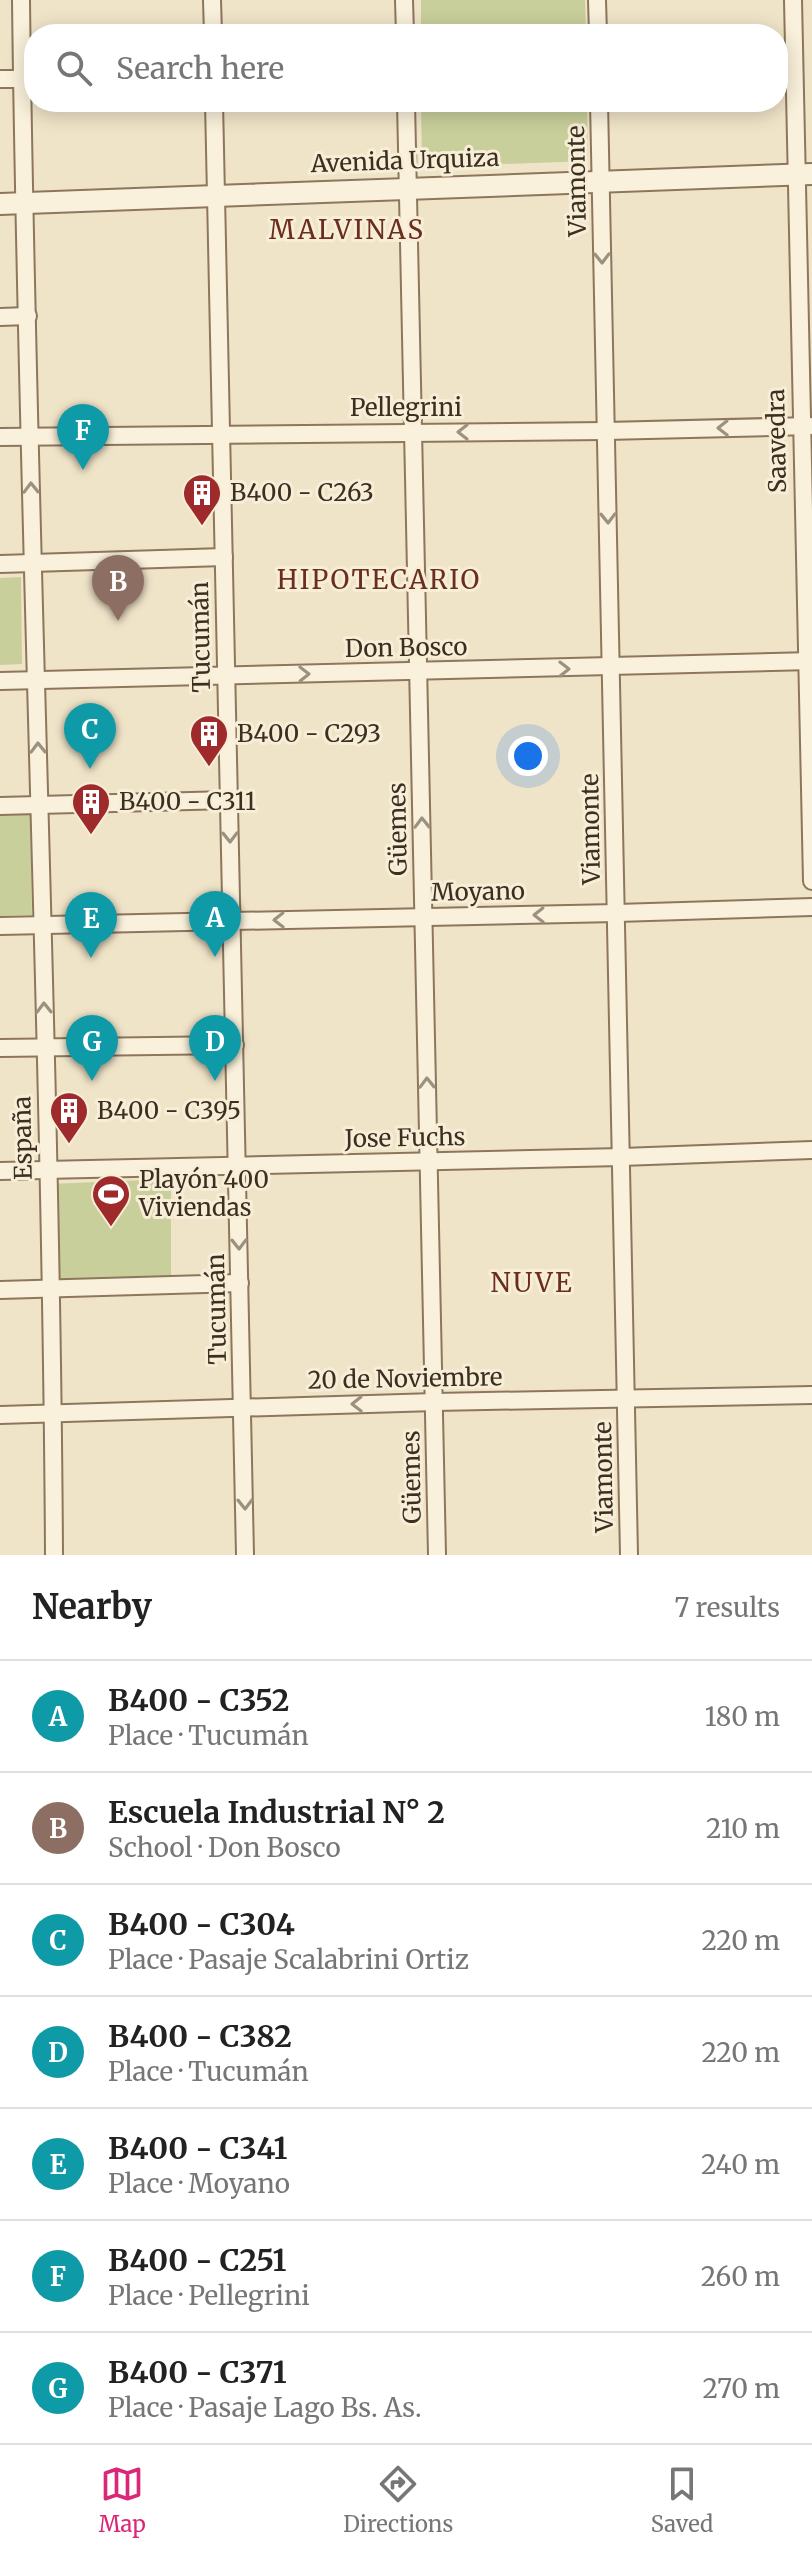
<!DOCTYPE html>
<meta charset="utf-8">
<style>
:root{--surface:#fff;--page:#f2f2f2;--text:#222;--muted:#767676;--line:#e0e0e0;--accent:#db2777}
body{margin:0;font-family:Merriweather,serif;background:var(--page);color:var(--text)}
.you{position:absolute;left:528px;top:756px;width:28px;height:28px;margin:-20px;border:6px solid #fff;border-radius:50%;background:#1a73e8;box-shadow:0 0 0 12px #1a73e833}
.badge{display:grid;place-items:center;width:52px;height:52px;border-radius:50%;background:var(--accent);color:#fff;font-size:26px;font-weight:700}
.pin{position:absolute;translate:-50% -66px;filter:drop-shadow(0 2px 4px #0008)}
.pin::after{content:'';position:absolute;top:42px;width:28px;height:24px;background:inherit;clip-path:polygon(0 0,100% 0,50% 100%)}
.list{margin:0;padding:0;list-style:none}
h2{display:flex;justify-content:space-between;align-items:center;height:104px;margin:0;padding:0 32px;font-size:34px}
h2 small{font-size:26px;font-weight:400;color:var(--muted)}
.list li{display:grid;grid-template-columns:52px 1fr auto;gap:24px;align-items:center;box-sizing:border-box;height:112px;padding:0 32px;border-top:2px solid var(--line)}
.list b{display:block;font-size:30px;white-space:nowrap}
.list p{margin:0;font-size:26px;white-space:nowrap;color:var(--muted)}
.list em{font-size:26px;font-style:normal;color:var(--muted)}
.icon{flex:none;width:44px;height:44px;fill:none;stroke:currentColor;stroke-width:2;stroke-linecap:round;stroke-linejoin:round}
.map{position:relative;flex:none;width:812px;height:1555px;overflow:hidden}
.search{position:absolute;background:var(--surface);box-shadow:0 4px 20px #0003;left:24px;right:24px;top:24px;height:88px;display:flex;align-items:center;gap:20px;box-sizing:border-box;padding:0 28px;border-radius:32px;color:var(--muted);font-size:30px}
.sheet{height:888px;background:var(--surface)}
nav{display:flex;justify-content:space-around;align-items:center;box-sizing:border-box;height:112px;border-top:2px solid var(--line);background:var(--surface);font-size:22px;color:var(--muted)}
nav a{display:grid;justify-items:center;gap:4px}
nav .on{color:var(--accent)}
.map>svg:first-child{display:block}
.green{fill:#c9cf9b}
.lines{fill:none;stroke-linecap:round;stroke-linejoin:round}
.minor-casing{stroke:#8d765c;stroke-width:20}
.tertiary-casing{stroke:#8d765c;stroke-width:24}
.minor{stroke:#faf1dc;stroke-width:16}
.tertiary{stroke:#faf1dc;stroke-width:20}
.oneway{stroke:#9c907e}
.labels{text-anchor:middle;stroke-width:6;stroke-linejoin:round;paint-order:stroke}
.street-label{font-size:24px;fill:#3d2e20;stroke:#f7eed8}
.poi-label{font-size:24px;fill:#3d2e20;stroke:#f7eed8;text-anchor:start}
.neighbourhood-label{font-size:26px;letter-spacing:2px;fill:#6b2e1e;stroke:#f7eed8}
</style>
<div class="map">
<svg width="812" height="1555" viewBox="0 0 812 1555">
<rect width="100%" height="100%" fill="#f0e4c8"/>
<g class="green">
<path d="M421,0H585L586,34H421Z"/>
<path d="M421,102H587L588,161L422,167Z"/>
<path d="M21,577L22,664L0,665V578Z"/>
<path d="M0,814H30L32,915L0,916Z"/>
<path d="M171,1179V1280L60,1284L54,1280L49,1184Z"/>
</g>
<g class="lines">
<defs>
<g id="minor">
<path d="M21,0C27,518 51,1037 54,1555"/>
<path d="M212,0L213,34"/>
<path d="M404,0L405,34"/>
<path d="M597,0L598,34"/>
<path d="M793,0L812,881"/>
<path d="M0,79H22"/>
<path d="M214,102L245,1555"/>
<path d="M406,102L437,1555"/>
<path d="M599,102L629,1555"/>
<path d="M0,317L28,316"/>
<path d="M0,437L606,431L810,426"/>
<path d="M0,564L224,557"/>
<path d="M0,681L812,661"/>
<path d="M0,806L229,800"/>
<path d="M0,926L617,913L812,907"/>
<path d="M0,1048L235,1045"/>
<path d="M0,1171L622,1157L812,1150"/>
<path d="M0,1290L240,1283"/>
<path d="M0,1415L435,1402L812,1395"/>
</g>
<path id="tertiary" d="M0,204L812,174"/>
</defs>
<use href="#minor" class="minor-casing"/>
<use href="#tertiary" class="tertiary-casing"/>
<use href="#minor" class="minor"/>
<use href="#tertiary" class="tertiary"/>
</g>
<defs><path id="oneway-chevron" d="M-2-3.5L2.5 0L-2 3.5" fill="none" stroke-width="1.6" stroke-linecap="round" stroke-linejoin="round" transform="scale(2)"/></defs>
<g class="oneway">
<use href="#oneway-chevron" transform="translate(602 258) rotate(89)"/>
<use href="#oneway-chevron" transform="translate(723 428) rotate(179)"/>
<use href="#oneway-chevron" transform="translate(463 432) rotate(180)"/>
<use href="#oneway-chevron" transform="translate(31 488) rotate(-91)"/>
<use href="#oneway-chevron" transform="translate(608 518) rotate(89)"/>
<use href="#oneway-chevron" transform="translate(564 669) rotate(-1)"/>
<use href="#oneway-chevron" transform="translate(304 674) rotate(-1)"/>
<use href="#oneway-chevron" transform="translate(38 748) rotate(-91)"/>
<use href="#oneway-chevron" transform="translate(422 823) rotate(-91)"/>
<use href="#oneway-chevron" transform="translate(230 837) rotate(89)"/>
<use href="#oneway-chevron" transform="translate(539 915) rotate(179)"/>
<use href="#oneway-chevron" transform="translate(279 920) rotate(179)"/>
<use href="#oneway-chevron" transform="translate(44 1008) rotate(-91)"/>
<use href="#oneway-chevron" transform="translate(427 1083) rotate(-91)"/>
<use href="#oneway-chevron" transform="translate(239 1244) rotate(89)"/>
<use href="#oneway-chevron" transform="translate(357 1404) rotate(179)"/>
<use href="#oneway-chevron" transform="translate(245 1504) rotate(89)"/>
</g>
<defs>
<symbol id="building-pin" viewBox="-11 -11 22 30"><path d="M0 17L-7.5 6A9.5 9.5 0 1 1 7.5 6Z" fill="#9e2a2b" stroke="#f7eed8"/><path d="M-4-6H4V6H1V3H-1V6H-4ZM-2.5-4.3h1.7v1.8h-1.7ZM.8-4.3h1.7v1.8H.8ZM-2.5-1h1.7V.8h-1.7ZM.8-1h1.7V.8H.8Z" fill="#fff"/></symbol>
<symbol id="stadium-pin" viewBox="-11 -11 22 30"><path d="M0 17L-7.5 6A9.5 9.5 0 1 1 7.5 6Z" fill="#9e2a2b" stroke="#f7eed8"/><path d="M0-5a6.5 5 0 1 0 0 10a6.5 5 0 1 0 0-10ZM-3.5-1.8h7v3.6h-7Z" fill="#fff"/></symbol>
</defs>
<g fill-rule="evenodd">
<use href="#building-pin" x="180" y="471" width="44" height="60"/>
<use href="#building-pin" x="187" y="712" width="44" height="60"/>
<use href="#building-pin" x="69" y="780" width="44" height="60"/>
<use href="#building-pin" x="47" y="1089" width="44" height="60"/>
<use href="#stadium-pin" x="89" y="1172" width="44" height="60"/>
</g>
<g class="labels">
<g class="street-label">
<text transform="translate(405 161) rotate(-2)" y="8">Avenida Urquiza</text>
<text transform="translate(577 181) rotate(-91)" y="8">Viamonte</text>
<text x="406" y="416">Pellegrini</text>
<text transform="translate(777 441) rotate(-91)" y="8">Saavedra</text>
<text transform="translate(201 637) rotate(-91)" y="8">Tucumán</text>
<text transform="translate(406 648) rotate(-1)" y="8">Don Bosco</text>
<text transform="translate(398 829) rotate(-91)" y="8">Güemes</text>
<text transform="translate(591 829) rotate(-91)" y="8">Viamonte</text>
<text transform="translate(478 892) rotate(-1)" y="8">Moyano</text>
<text transform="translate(23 1138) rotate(-91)" y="8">España</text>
<text transform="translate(405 1138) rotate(-1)" y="8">Jose Fuchs</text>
<text transform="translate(217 1309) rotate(-91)" y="8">Tucumán</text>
<text transform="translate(405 1379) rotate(-1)" y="8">20 de Noviembre</text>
<text transform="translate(412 1477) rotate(-91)" y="8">Güemes</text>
<text transform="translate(604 1477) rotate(-91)" y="8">Viamonte</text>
</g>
<g class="poi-label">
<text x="230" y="501">B400 - C263</text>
<text x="237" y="742">B400 - C293</text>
<text x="119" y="810">B400 - C311</text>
<text x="97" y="1119">B400 - C395</text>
<text x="139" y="1188">Playón 400<tspan x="139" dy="28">Viviendas</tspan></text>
</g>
<g class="neighbourhood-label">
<text x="347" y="239">MALVINAS</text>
<text x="379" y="589">HIPOTECARIO</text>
<text x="532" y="1292">NUVE</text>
</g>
</g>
</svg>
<div class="you"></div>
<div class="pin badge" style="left:215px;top:957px;background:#0f9aa8">A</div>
<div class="pin badge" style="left:118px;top:621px;background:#8d6e63">B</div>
<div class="pin badge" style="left:90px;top:769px;background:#0f9aa8">C</div>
<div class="pin badge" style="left:215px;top:1081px;background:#0f9aa8">D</div>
<div class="pin badge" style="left:91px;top:958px;background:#0f9aa8">E</div>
<div class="pin badge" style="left:83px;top:470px;background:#0f9aa8">F</div>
<div class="pin badge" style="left:92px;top:1081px;background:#0f9aa8">G</div>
<div class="search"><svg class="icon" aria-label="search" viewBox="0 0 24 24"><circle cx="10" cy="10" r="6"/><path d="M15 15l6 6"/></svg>Search here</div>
</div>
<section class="sheet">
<h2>Nearby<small>7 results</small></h2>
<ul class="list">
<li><span class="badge" style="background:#0f9aa8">A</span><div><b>B400 - C352</b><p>Place · Tucumán</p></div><em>180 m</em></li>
<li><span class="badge" style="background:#8d6e63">B</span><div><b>Escuela Industrial N° 2</b><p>School · Don Bosco</p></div><em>210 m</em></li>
<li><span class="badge" style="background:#0f9aa8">C</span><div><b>B400 - C304</b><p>Place · Pasaje Scalabrini Ortiz</p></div><em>220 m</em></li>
<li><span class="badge" style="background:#0f9aa8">D</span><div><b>B400 - C382</b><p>Place · Tucumán</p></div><em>220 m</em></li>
<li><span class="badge" style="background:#0f9aa8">E</span><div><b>B400 - C341</b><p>Place · Moyano</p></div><em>240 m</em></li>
<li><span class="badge" style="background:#0f9aa8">F</span><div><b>B400 - C251</b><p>Place · Pellegrini</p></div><em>260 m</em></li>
<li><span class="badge" style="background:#0f9aa8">G</span><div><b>B400 - C371</b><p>Place · Pasaje Lago Bs. As.</p></div><em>270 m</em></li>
</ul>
</section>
<nav>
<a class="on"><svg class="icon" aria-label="map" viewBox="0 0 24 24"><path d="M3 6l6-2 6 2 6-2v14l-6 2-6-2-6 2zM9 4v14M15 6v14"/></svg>Map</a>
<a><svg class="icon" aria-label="directions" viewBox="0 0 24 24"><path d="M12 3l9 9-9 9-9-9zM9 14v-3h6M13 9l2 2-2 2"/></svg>Directions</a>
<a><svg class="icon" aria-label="saved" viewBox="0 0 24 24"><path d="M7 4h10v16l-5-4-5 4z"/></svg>Saved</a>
</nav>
